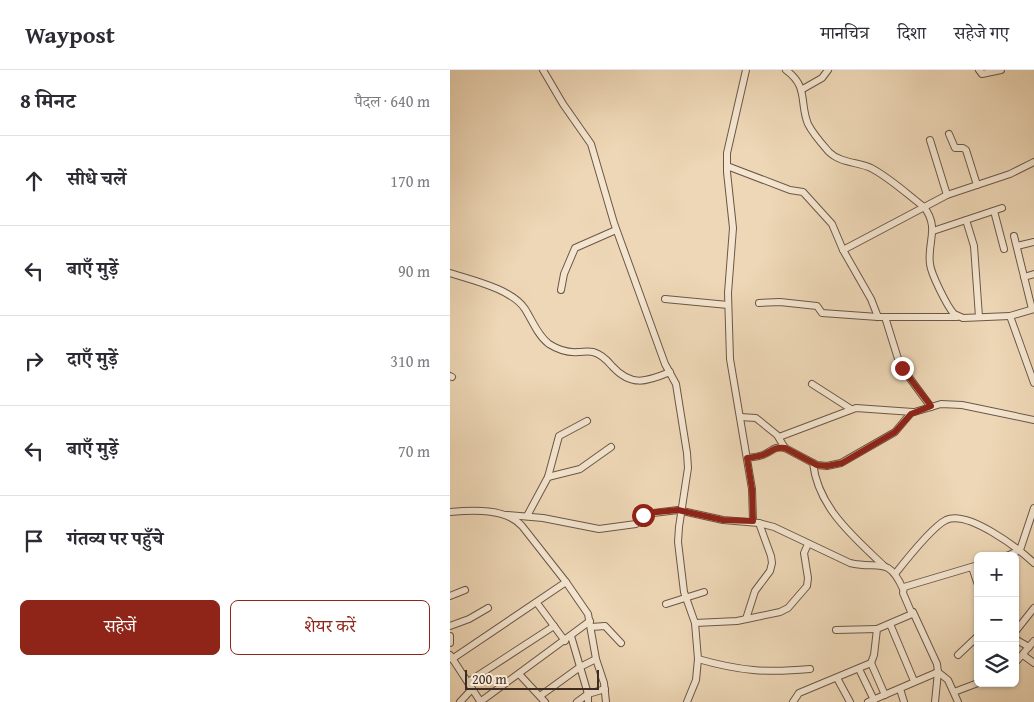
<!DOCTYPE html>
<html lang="hi">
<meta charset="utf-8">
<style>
:root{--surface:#fff;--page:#f2f2f3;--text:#2b2b33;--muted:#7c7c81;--line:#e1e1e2;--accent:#8f2418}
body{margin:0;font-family:"Gentium Book Plus","Noto Serif Devanagari",serif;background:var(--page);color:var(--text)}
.controls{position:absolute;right:15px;bottom:15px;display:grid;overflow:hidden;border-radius:8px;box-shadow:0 1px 4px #0004}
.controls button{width:45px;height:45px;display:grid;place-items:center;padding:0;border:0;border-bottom:1px solid var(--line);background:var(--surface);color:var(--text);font:25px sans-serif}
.scale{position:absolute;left:15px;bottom:12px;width:134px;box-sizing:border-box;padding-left:5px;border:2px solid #3f2c21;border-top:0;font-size:14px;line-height:18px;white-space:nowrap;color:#3f2c21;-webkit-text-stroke:4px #f4e5d0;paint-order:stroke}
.stop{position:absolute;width:15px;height:15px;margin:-11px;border:4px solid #8f2418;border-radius:50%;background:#fff}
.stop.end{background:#8f2418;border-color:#fff;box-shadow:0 1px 5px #0008}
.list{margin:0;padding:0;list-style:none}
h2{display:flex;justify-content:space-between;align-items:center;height:65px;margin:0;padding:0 20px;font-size:21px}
h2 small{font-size:16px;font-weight:400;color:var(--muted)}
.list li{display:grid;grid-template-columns:32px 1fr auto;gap:15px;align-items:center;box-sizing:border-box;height:90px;padding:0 20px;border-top:1px solid var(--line)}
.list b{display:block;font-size:19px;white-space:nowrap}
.list em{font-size:16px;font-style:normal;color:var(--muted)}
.actions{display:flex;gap:10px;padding:15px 20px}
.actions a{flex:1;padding:11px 0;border:1px solid var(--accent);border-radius:8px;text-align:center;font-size:18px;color:var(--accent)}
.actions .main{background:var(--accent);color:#fff}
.icon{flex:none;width:28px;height:28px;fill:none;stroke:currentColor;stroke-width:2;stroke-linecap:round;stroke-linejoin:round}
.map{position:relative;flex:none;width:584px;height:632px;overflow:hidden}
header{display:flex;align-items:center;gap:30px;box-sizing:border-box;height:70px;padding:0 25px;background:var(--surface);border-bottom:1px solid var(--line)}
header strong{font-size:24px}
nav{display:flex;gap:28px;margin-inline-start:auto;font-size:18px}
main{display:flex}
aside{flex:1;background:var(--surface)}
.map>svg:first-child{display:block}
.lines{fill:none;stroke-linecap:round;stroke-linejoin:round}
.minor-casing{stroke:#6b5746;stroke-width:8}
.minor{stroke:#f4e5d0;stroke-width:6}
.route{stroke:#8f2418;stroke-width:6}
</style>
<header>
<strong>Waypost</strong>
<nav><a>मानचित्र</a><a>दिशा</a><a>सहेजे गए</a></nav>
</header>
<main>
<aside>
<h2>8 मिनट<small>पैदल · 640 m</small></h2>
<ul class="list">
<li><svg class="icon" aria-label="ahead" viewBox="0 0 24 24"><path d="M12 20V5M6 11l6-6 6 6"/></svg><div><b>सीधे चलें</b></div><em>170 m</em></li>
<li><svg class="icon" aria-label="left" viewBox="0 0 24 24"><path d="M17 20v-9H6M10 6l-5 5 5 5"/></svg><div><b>बाएँ मुड़ें</b></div><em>90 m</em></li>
<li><svg class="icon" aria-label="right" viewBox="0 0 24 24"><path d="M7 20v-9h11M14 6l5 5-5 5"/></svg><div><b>दाएँ मुड़ें</b></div><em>310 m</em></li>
<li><svg class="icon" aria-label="left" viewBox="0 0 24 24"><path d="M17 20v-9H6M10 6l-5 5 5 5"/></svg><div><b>बाएँ मुड़ें</b></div><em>70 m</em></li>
<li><svg class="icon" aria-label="arrive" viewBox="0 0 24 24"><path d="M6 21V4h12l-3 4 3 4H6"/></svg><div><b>गंतव्य पर पहुँचे</b></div></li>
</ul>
<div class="actions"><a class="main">सहेजें</a><a>शेयर करें</a></div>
</aside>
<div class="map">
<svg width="584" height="632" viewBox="0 0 584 632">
<rect width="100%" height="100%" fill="#eed7b6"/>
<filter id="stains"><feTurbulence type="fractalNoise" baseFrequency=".004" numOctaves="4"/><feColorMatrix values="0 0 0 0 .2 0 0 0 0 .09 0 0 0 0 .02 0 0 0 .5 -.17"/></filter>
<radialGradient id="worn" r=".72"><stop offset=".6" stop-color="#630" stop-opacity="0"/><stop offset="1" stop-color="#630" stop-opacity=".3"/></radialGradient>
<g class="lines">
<defs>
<g id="minor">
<path d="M93,0L113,34L141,74L164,153L215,294L226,314L237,383L238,398L229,457L228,472L234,522L245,553L248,589L246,610L237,632"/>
<path d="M296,0L277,83V102L283,158L278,223L280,289L302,419L303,451"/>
<path d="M336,0C359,17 349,32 358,54C363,64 372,74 379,82C390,93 408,92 421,98C440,108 457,124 474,137C490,158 477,172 480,194C481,204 497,236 504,244L513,248L560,246"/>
<path d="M529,0L532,4L551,0"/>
<path d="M351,20L372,8L378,0"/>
<path d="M499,64L505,78H513L516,80L527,115"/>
<path d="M480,70L497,125"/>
<path d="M277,96L340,120L353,122L382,154L393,180L421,229L428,247"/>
<path d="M544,141L554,179"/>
<path d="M516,150L524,176L529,247"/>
<path d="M483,161L552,138"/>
<path d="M564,166L582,239"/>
<path d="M567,176L584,172"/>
<path d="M393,180L497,125L560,104L584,92"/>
<path d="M0,203C22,210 62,219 75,239C82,250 88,266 99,274C107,279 118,283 128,282C133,282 138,281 143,282C151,284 157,290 162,296C181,317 196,312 220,302"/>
<path d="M574,207L584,204"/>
<path d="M111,220L114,204L125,178L166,160"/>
<path d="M215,229L278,235"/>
<path d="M309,233L330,232L367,236L372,243L428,247H507"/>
<path d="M584,239L560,246L584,313"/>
<path d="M435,247L450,295L481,337"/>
<path d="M0,306L2,307"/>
<path d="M362,314L401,339"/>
<path d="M290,347L306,348L327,365L335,378"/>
<path d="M329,367L406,338L463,342"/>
<path d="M297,388C303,387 309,387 315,384C323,380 325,376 335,378L367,395L377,396L391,393L445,362L461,343L491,334L512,335L584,350"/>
<path d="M363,393C368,438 404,467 434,496"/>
<path d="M98,407L130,399L161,377"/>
<path d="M0,442C23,440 56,438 72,456L116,512L138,544L146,589L154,613L156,632"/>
<path d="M57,445L93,448L149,459L186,454L195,444L228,440L273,450L309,453L324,457L400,493C429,500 438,485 453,519"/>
<path d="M77,446L98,407L109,366L137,351"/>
<path d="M557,486L570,480L584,438"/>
<path d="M522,497L528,515"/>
<path d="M445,504C456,490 482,457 496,450C518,440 568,478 584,493"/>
<path d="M0,526L15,520"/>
<path d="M87,533L115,571"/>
<path d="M216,534L254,522"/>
<path d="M463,542L487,594L488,602L485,632"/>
<path d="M296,549L305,521L320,501L322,493L321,486L309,453"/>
<path d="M245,553L287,551L330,542L338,538L357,516L358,508L354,483L358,474"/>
<path d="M440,554L464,611"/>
<path d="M0,556L19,549L38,538"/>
<path d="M141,557L155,556L171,573"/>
<path d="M386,560L427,559"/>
<path d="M565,562L584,538"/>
<path d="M0,566V573"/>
<path d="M121,566L138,624V632"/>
<path d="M565,569L579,577"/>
<path d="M0,585L30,631"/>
<path d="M508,585L528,566"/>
<path d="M573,585L584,593"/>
<path d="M2,589L116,512"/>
<path d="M248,589C290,601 316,603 360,599"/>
<path d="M421,593L435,625"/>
<path d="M565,593L584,571"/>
<path d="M409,599L424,630"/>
<path d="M69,604L95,632"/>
<path d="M387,608L400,632"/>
<path d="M18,612L104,556"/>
<path d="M450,619L454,632"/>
<path d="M504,622L528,613"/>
<path d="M90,626L130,597L146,589"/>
<path d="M10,632L22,619"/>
<path d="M30,632L140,551"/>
<path d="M127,632L138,624L155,619"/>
<path d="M343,632L349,623L421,593L424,585L427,559L462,544L453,523L454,517L528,495"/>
<path d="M418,632L488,602L498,610L508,632"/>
</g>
</defs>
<use href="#minor" class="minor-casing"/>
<use href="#minor" class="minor"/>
</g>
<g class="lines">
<path class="route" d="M193,445L197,443L228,440L273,450L303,451L302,419L297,388C303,387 309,387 315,384C323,380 325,377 335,378L367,395L377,396L392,393L445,362L461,344L481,336L452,298"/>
</g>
<rect width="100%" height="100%" filter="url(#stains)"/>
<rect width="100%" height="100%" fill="url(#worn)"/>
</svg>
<div class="controls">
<button>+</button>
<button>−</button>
<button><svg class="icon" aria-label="layers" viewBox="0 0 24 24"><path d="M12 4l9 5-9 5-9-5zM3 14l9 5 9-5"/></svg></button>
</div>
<div class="scale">200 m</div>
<div class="stop" style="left:193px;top:445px"></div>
<div class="stop end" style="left:452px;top:298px"></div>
</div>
</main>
